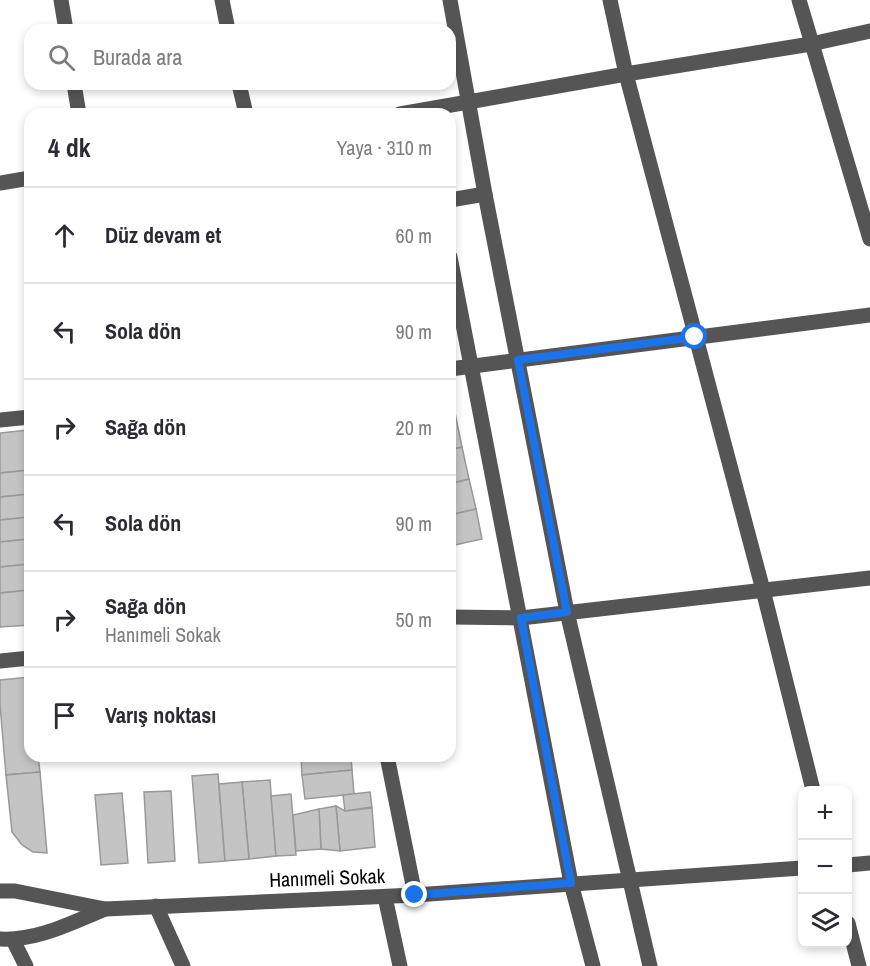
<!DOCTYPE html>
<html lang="tr">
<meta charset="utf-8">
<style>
:root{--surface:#fff;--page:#f2f2f3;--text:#2b2b33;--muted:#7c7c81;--line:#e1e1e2}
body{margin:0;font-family:"Archivo Narrow",sans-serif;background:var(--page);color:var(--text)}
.controls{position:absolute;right:18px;bottom:18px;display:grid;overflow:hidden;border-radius:12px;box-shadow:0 3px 9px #0003}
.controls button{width:54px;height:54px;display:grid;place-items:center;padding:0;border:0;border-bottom:2px solid var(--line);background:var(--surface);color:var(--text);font:30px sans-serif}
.stop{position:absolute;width:18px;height:18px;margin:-14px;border:4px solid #1a73e8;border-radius:50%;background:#fff}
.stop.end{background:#1a73e8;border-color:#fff;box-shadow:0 2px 6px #0008}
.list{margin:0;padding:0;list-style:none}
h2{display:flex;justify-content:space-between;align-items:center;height:78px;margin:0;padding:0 24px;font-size:26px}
h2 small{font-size:20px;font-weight:400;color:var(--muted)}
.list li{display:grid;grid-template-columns:39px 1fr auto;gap:18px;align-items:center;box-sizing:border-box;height:96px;padding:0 24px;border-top:2px solid var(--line)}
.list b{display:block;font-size:22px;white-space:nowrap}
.list p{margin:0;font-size:20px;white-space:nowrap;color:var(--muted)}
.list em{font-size:20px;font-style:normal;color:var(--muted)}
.icon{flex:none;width:33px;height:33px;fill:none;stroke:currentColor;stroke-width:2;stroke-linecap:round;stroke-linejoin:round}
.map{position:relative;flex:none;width:870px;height:966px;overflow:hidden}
.search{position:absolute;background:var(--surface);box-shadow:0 3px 9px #0003;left:24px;top:24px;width:432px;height:66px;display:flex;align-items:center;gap:15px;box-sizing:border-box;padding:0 21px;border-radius:18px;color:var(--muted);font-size:22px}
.panel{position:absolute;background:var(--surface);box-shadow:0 3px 9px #0003;left:24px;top:108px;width:432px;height:654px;border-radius:18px}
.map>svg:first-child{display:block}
.building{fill:#c4c4c4;stroke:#999;stroke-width:1.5}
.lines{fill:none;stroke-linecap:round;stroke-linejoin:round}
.minor{stroke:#555;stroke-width:15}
.route{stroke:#1a73e8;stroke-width:8}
.labels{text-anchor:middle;stroke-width:4.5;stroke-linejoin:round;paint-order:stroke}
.street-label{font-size:20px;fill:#000;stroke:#fff}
</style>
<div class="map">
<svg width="870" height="966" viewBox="0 0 870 966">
<rect width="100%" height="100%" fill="#fff"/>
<g class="building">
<path d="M450,390L455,413L450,414Z"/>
<path d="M455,413L462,447L450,450V414Z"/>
<path d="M28,430L30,470L0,473V433Z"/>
<path d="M462,447L469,479L450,484V450Z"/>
<path d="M30,470V494L0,497V473Z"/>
<path d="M469,479L476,509L450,515V484Z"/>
<path d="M30,494V517L0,520V497Z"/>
<path d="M476,509L482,539L450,546V515Z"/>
<path d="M30,517V539L0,542V520Z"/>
<path d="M30,539V564L0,567V542Z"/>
<path d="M30,564V590L0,593V567Z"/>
<path d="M30,590V625L0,627V593Z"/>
<path d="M30,677V756H38L40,772L6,775L0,705V680Z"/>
<path d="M301,756H351L352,770L302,775Z"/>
<path d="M352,770L354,794L305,799L302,775Z"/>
<path d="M40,772L47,853L33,852L22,845L12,832L6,775Z"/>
<path d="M218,774L225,861L199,863L192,776Z"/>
<path d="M270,780L276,856L249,859L242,782Z"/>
<path d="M242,782L249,859L225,861L219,784Z"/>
<path d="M171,791L175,861L148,863L144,792Z"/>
<path d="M370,792L372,807L345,811L343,795Z"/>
<path d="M122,793L128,863L101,865L95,795Z"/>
<path d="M291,794L296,855L276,856L271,796Z"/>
<path d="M336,806L345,811L372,808L375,847L340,851Z"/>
<path d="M336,806L340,851L321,849L319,809Z"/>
<path d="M319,809L321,849L296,851L293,815Z"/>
</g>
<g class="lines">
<g class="minor">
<path d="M61,0L66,30"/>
<path d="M222,0L228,30"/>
<path d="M450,0L485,194L567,612L650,966"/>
<path d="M610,0L626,74L763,590L813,790"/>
<path d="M799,0L870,239"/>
<path d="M74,84L79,114"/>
<path d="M239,84L246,114"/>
<path d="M400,114L626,74L811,44L870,31"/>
<path d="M0,183L30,178"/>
<path d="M450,200L485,194"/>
<path d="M450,257L571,883L593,966"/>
<path d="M450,369L870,315"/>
<path d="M0,420L30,417"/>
<path d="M450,617L521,618L870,578"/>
<path d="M0,661L30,658"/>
<path d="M387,756L415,895"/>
<path d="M848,865L870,863"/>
<path d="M0,891H15L105,909L415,895L802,868"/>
<path d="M385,897L400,966"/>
<path d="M156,906L183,966"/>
<path d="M848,923L859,966"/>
<path d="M0,939C37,941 71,923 105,909"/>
<path d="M13,940L26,966"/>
</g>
</g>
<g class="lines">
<path class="route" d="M415,895L571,883L521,618L567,612L518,360L695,337"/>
</g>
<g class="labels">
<g class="street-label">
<text transform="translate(327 878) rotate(-2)" y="7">Hanımeli Sokak</text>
</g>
</g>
</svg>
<div class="controls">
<button>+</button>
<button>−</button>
<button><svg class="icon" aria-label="layers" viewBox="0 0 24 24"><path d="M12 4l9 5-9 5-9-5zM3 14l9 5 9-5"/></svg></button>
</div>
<div class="stop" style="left:695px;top:337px"></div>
<div class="stop end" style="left:415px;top:895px"></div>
<div class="search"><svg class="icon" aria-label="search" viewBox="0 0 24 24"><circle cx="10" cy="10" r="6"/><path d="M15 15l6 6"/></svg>Burada ara</div>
<section class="panel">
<h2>4 dk<small>Yaya · 310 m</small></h2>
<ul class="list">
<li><svg class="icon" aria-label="ahead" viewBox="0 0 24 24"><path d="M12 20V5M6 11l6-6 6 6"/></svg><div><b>Düz devam et</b></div><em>60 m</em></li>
<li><svg class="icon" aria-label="left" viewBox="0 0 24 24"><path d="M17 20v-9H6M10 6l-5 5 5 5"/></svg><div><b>Sola dön</b></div><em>90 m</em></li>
<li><svg class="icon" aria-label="right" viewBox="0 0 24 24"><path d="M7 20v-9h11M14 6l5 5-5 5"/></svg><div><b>Sağa dön</b></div><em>20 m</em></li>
<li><svg class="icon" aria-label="left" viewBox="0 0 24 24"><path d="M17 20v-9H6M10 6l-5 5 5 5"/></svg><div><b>Sola dön</b></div><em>90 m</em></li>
<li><svg class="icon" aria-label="right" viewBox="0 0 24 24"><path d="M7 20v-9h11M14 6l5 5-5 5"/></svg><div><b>Sağa dön</b><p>Hanımeli Sokak</p></div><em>50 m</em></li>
<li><svg class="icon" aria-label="arrive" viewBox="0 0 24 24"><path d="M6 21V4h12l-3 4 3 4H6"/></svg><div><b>Varış noktası</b></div></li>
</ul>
</section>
</div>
